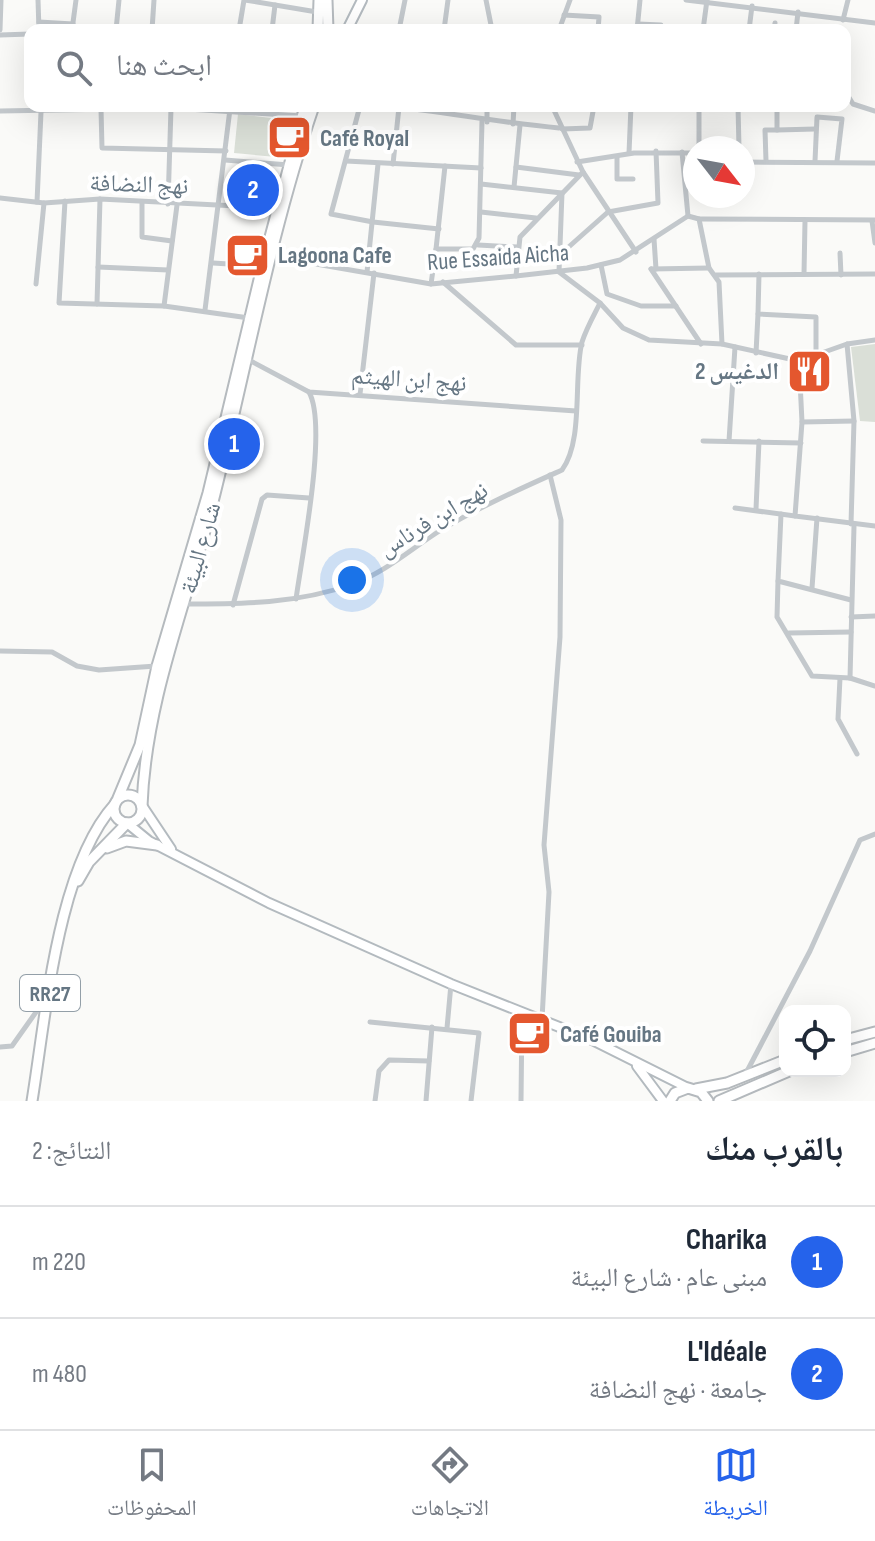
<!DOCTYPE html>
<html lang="ar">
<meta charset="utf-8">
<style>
:root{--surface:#fff;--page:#f2f2f3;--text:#1f2937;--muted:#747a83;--line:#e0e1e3;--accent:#2563eb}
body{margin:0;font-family:"Sofia Sans Condensed","Noto Naskh Arabic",sans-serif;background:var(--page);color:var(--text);direction:rtl}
.controls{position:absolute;right:24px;bottom:24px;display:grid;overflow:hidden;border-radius:16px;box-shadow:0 8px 32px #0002}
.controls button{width:72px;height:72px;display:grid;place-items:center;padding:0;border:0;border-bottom:2px solid var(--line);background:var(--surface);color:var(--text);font:40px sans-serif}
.compass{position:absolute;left:683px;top:136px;width:72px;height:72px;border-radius:50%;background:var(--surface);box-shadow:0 8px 32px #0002;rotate:121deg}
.you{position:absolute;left:352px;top:580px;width:28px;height:28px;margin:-20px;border:6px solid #fff;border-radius:50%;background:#1a73e8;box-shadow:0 0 0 12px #1a73e833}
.badge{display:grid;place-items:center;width:52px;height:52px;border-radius:50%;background:var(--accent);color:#fff;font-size:26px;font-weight:700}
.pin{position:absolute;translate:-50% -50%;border:4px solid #fff;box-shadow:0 2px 8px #0006}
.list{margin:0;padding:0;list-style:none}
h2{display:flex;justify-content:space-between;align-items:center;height:104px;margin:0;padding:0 32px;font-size:34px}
h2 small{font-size:26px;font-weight:400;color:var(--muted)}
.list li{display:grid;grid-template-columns:52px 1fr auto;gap:24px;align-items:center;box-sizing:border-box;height:112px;padding:0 32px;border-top:2px solid var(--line)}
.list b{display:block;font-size:30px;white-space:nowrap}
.list p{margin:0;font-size:26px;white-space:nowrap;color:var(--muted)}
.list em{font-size:26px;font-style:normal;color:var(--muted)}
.icon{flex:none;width:44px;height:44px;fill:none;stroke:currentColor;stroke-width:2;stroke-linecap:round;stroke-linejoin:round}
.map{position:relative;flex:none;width:875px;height:1101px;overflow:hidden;direction:ltr}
.search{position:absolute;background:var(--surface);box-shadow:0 8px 32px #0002;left:24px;right:24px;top:24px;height:88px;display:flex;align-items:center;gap:20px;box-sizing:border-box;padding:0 28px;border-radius:16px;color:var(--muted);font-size:30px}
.sheet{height:328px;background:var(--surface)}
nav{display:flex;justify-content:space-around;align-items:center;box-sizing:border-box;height:112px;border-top:2px solid var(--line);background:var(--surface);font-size:22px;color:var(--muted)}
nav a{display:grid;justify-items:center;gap:4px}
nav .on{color:var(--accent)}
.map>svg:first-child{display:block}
.green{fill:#dadfd7}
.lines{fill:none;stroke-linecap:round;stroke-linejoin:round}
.secondary-casing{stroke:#b3babf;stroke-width:12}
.primary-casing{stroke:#b5babe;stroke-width:13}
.trunk-casing{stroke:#b4b9bd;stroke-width:13}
.minor{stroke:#c3c8cc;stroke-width:5}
.secondary{stroke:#fff;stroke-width:8}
.primary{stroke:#fff;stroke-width:9}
.trunk{stroke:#fff;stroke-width:9}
.labels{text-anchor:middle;stroke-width:8;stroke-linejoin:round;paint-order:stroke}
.shield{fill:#fff;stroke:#939fa8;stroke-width:2}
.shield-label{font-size:22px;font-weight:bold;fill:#657683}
.poi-label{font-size:24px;font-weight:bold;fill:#657683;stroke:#fff;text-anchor:start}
.street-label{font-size:24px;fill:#657683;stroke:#fff}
</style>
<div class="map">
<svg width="875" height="1101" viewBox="0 0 875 1101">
<rect width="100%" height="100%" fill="#fafaf8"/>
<g class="green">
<path d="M238,114L280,119L276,157L234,153Z"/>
<path d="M875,344V422L860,421L851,347Z"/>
</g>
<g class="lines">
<defs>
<g id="secondary">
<path d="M347,30L362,0"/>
<path d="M143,807L171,849"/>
<path d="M127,823L149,841L269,903L451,984L592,1040L688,1088"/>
<path d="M637,1066L663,1101"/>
</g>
<g id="primary">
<path d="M327,0L328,30"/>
<path d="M318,30L319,0"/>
<circle cx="128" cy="809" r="14"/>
<path d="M118,798L140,745L157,666L208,493L262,267L305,106"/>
<path d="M142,806C146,697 189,598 215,494C247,365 271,232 314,106"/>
<path d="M107,848L126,841L157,845"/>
<path d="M78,881L89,862L127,823"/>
<path d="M32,1101C46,1016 57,868 115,804"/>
</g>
<g id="trunk">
<path d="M845,1040L875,1032"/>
<path d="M845,1052L875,1043"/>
<path d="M696,1089L727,1083L785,1060"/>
<path d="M670,1101L675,1093L688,1088L701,1092L708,1101"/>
<path d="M719,1101L789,1071"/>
</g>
</defs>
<use href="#secondary" class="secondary-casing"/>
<use href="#primary" class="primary-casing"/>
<use href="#trunk" class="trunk-casing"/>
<g class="minor">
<path d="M38,0L39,30"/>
<path d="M245,0L317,12"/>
<path d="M486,0L492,30"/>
<path d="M686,0L875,23"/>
<path d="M564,15L599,17L598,30"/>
<path d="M843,20L848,0"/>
<path d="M39,22L73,24"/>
<path d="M638,24L661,25L662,30"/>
<path d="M0,30L1,0"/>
<path d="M72,30L76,0"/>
<path d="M116,30L119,0"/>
<path d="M152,30L154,0"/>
<path d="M239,30L244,0"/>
<path d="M272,30L275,5"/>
<path d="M399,30L405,0"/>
<path d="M444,30L448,0"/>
<path d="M559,30L570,0"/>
<path d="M637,30L640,0"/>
<path d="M703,30L707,0"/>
<path d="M749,30L752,6"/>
<path d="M774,30L775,23"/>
<path d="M796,30L798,12"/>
<path d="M0,35L30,34"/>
<path d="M845,91L853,104L875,111"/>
<path d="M360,106L331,214L373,222L439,229"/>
<path d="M389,106C446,112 502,123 559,128"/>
<path d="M487,106V122"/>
<path d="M552,106L583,172L636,252"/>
<path d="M699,106V148"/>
<path d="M738,106L739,148"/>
<path d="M777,106V130L815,129"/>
<path d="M101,109L102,148L226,151"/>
<path d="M0,111L171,108L302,116"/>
<path d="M513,124L514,106"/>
<path d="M562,129L590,128L594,106"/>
<path d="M682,152L688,216L699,219L709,268L719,282L722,344"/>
<path d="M629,153L631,106"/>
<path d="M617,158V179H633"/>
<path d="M225,160L289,165"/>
<path d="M346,161L481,168"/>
<path d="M766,161L765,130H777"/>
<path d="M815,161L817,117L842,119L837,161"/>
<path d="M577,162L634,153H695"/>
<path d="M743,162L875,163"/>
<path d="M393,164L399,107"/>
<path d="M445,166L436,249H473L479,238L482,121"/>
<path d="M516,167L579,175"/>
<path d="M481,184L562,193L559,272L600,303L623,328L649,340L722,344L799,361L847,344L875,340"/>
<path d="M514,187L520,125"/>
<path d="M0,198L44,203L100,199L277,208"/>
<path d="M65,201L59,303L164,306L249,318"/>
<path d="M37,202L41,112"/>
<path d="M142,202V237L172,241"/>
<path d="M168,204L171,108"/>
<path d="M481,212L536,218"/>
<path d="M699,219L875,220"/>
<path d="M872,221L875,243"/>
<path d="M654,239L656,269"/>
<path d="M478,245L517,247"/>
<path d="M563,252L608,212L658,203L656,151"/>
<path d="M840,253L841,275"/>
<path d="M270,256L431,284L516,276L587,268L620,260L688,216"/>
<path d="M213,263L261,266"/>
<path d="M601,265L607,294L641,306H676"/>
<path d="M98,267L168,270"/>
<path d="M651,269L701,344"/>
<path d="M651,269L709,268"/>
<path d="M367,272L378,164"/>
<path d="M759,274L758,314L816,317V354"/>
<path d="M804,274L805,221"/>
<path d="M716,275L875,274"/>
<path d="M516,276L520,237L583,172"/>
<path d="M443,282L516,345H582"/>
<path d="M36,284L44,203"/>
<path d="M431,284L436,249"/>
<path d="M97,304L100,199"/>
<path d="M164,306L177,205"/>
<path d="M205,310L230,109"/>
<path d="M847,344L854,421L851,524"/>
<path d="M756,353L758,314"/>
<path d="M247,359L309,392L576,411"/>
<path d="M799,361L802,422L795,516L875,526"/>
<path d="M360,394L374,273"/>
<path d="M802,422L854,421"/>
<path d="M703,441L801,443"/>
<path d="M729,441L735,347"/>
<path d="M735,508L795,516"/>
<path d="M756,509L759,441"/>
<path d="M781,514L778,581L851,600"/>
<path d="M778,581L777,617L812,676L850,678L875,686"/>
<path d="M812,588L817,518"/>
<path d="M296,599C302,555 328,426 309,392"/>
<path d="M184,604C242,604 297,604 353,584C386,572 412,548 441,530C479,507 522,488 562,470C584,440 573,378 582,342C586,329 594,315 600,303"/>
<path d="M233,605L262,499L267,495L309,498"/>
<path d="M851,617L875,616"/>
<path d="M789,633L851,632"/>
<path d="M0,651L52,652L77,666L99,670L156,666"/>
<path d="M840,678L838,719L857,754"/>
<path d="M850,678L854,526"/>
<path d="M542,1019L549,892L544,845L560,637L561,520L550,475"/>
<path d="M370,1022L479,1033L471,1101"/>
<path d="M447,1028L451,984"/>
<path d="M0,1047L12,1046L46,998"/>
<path d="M745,1075L810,951L860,840L875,834"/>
<path d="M375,1101L379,1071L389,1060L429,1061"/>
<path d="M426,1101L432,1027"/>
<path d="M521,1101L522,1013"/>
</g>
<use href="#secondary" class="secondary"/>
<use href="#primary" class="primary"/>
<use href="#trunk" class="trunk"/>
</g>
<defs>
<symbol id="cafe-square" viewBox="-11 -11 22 22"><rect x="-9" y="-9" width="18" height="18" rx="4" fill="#e4572e" stroke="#fff"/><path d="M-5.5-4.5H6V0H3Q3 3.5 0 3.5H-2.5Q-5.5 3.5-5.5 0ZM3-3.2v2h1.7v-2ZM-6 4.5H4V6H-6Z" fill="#fff"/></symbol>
<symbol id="restaurant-square" viewBox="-11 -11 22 22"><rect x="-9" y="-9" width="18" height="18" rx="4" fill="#e4572e" stroke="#fff"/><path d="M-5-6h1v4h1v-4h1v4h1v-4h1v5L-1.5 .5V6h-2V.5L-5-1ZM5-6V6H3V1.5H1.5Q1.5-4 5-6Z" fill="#fff"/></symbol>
</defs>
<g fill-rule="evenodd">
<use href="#cafe-square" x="264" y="112" width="51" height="51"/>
<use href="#cafe-square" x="222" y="230" width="51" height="51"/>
<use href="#restaurant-square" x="784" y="346" width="51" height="51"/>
<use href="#cafe-square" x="504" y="1008" width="51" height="51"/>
</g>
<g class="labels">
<rect class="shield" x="20" y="975" width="60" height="36" rx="6"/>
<g class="shield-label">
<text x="50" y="1001">RR27</text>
</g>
<g class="poi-label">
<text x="320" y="146">Café Royal</text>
<text x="278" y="263">Lagoona Cafe</text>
<text x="779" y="379" text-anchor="end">الدغيس 2</text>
<text x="560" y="1042">Café Gouiba</text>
</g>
<g class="street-label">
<text transform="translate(139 184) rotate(2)" y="8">نهج النضافة</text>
<text transform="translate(498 257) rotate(-4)" y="8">Rue Essaida Aicha</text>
<text transform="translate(409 379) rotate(4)" y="8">نهج ابن الهيثم</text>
<text transform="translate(433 519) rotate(-31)" y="8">نهج ابن فرناس</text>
<text transform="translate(200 548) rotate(-74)" y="8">شارع البيئة</text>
</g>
</g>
</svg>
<div class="controls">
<button><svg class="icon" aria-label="locate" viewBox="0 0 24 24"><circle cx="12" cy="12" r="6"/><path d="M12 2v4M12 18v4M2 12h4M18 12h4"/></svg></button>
</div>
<svg class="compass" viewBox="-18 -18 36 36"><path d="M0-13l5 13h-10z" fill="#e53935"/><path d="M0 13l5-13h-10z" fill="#747a83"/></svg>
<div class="you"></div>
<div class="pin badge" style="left:234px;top:444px">1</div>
<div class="pin badge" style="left:253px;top:190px">2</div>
<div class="search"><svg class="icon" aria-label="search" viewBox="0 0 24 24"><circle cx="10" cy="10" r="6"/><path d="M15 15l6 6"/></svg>ابحث هنا</div>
</div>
<section class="sheet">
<h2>بالقرب منك<small>النتائج: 2</small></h2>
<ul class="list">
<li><span class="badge">1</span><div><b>Charika</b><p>مبنى عام · شارع البيئة</p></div><em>220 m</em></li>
<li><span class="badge">2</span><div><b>L'Idéale</b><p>جامعة · نهج النضافة</p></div><em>480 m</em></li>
</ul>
</section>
<nav>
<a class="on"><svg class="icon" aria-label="map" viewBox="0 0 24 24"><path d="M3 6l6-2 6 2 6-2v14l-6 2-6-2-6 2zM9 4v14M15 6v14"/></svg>الخريطة</a>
<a><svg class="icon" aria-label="directions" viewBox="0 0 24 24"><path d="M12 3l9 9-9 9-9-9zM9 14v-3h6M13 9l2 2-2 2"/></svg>الاتجاهات</a>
<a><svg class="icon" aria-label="saved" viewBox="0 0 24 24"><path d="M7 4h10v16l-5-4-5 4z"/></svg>المحفوظات</a>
</nav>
